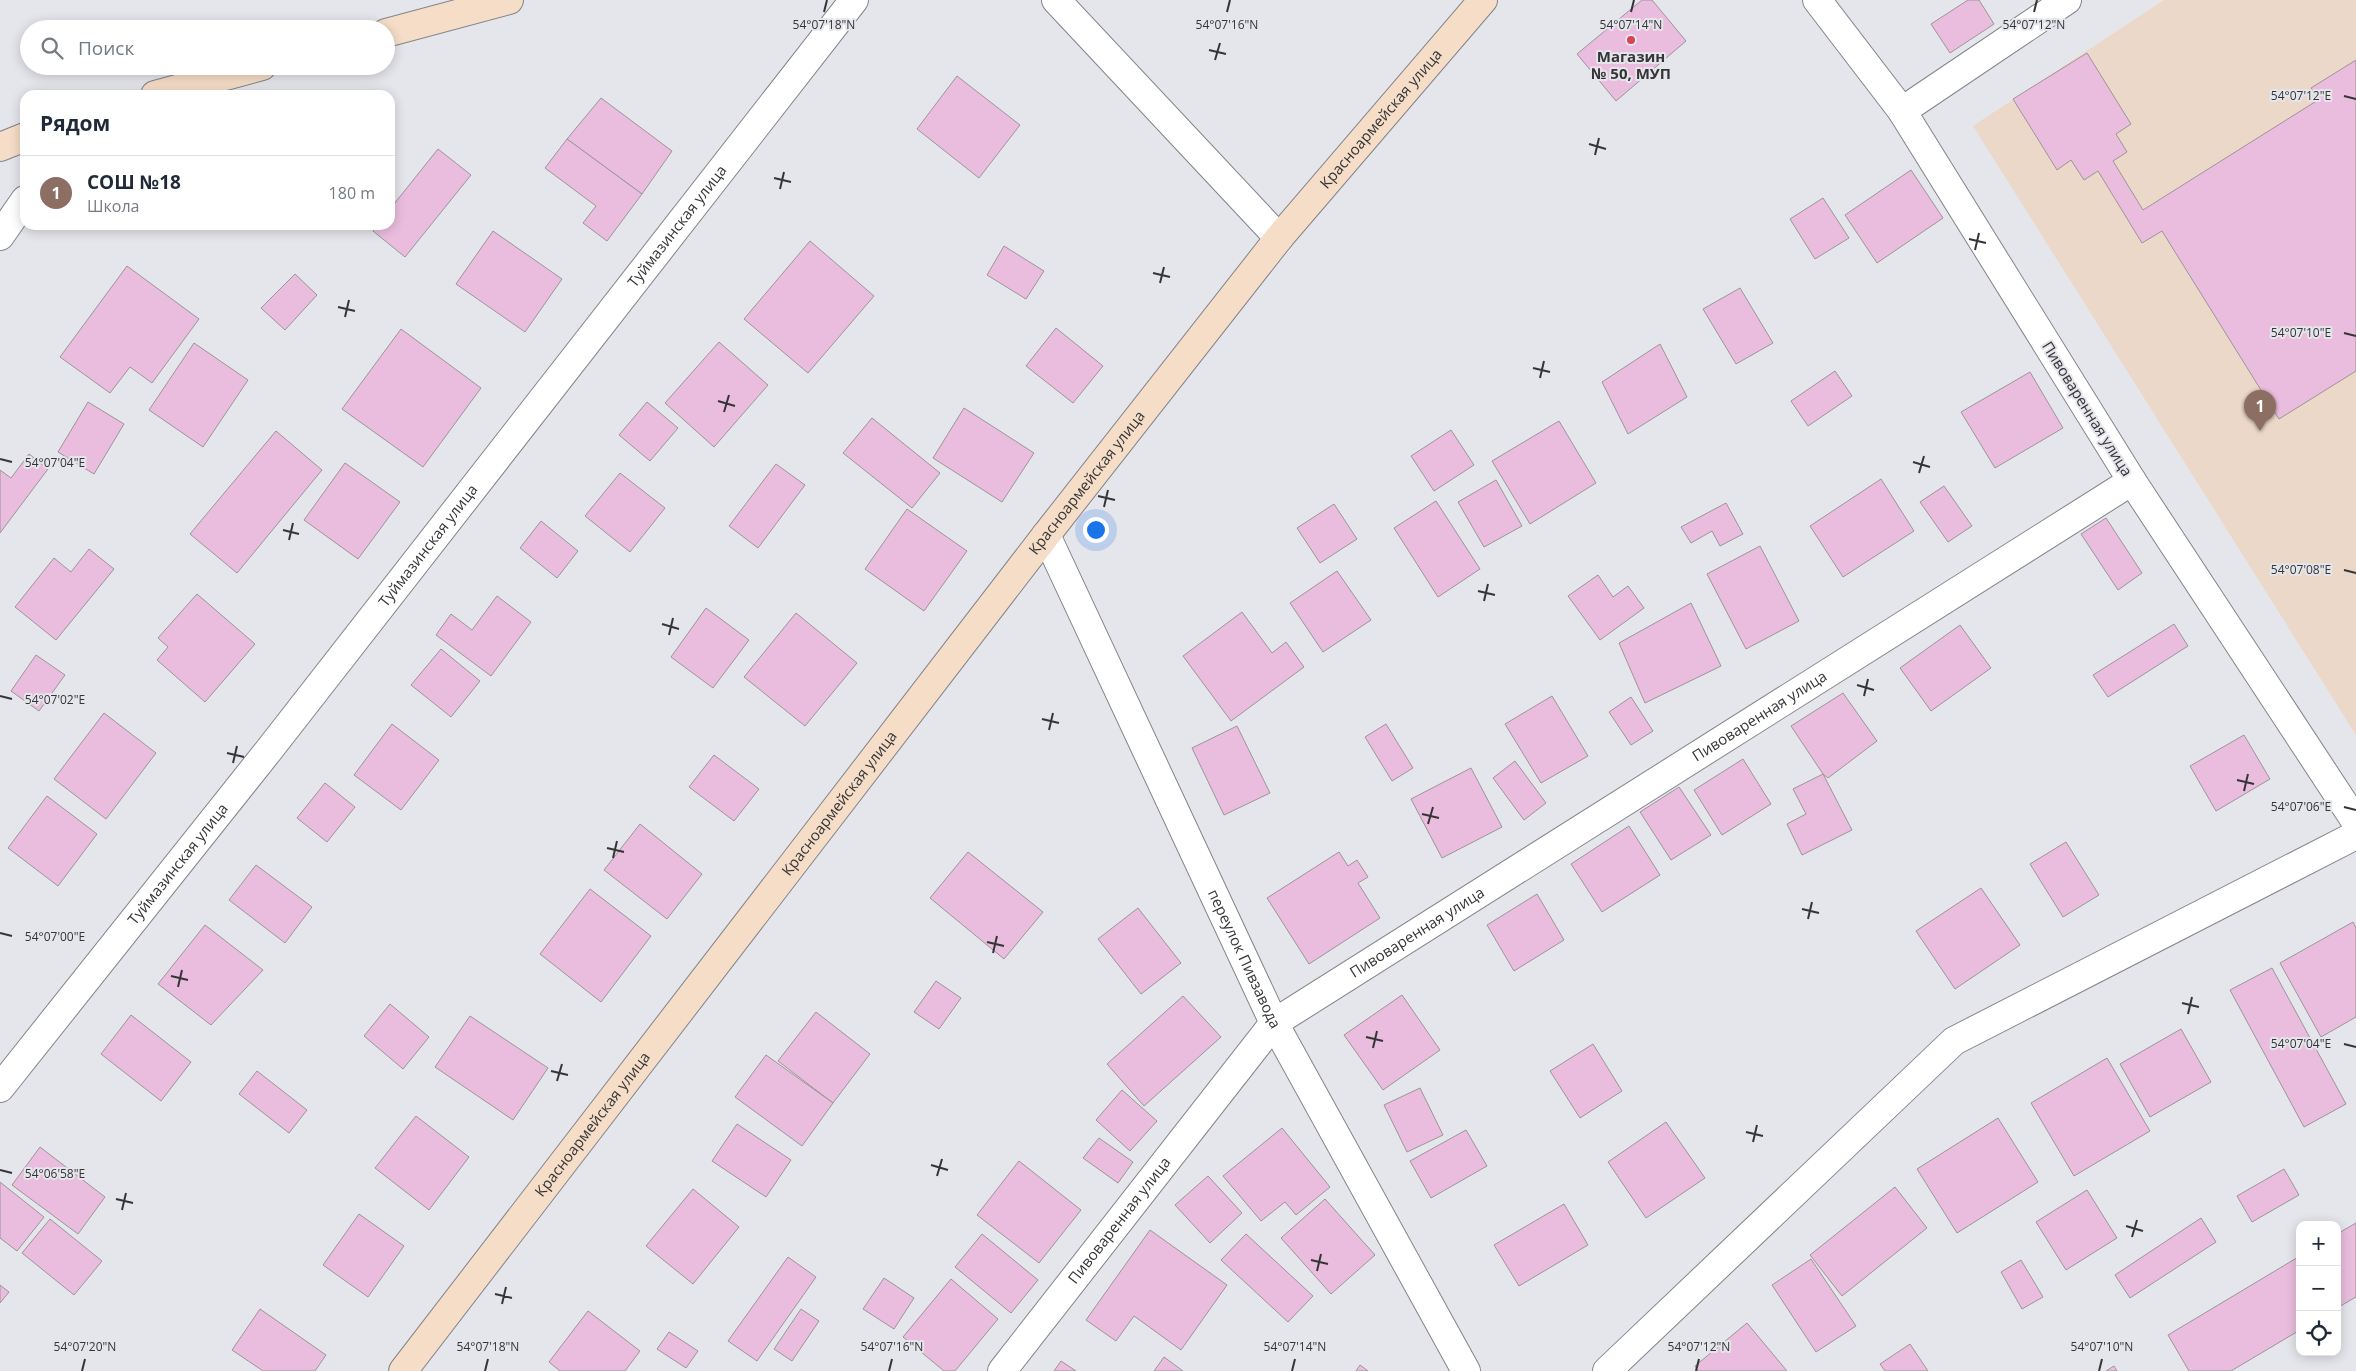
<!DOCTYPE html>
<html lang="ru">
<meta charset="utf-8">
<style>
:root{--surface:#fff;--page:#f6f6f7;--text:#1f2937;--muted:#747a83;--line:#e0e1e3;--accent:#d54556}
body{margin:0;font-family:"Open Sans",sans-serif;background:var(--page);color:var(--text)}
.controls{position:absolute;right:15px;bottom:15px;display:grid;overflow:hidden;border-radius:10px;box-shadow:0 2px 12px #0003}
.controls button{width:45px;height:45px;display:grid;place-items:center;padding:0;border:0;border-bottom:1px solid var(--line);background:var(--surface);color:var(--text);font:25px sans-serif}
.you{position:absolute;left:1095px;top:529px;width:18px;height:18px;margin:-12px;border:4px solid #fff;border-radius:50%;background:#1a73e8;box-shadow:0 0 0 8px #1a73e833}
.badge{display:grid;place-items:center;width:32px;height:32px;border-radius:50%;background:var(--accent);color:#fff;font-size:16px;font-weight:700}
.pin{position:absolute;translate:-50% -41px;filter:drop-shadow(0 1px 2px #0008)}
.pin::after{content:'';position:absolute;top:26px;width:18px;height:15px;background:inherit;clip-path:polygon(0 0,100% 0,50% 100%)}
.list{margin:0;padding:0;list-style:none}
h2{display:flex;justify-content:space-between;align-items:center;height:65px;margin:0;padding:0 20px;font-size:21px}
h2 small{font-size:16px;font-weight:400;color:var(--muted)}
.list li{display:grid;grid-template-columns:32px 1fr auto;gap:15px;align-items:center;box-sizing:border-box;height:75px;padding:0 20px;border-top:1px solid var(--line)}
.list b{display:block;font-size:19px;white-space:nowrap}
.list p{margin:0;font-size:16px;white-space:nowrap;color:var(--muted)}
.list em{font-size:16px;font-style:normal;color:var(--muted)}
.icon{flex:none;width:28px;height:28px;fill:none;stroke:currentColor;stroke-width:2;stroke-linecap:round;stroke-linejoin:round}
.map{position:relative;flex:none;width:2356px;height:1371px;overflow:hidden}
.search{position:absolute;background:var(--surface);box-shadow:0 2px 12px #0003;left:20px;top:20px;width:375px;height:55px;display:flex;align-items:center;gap:12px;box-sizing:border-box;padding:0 18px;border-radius:28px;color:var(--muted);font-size:19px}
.panel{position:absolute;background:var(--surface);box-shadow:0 2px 12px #0003;left:20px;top:90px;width:375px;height:140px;border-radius:15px}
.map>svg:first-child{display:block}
.education{fill:#ebd8c8}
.building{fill:#eabdde;stroke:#9b9599}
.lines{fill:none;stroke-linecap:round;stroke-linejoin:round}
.street-casing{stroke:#83848a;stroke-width:30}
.secondary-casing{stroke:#83848a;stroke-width:30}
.street{stroke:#fff;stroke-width:28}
.secondary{stroke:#f5ddc7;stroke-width:28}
.ticks{fill:none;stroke:#353537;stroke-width:2}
.poi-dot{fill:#d54556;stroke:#e5e5ec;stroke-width:2}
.labels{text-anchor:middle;stroke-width:4;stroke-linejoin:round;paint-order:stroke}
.poi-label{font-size:15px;font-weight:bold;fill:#353537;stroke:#e5e5ec}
.street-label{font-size:15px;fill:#353537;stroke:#e5e5ec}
.ticks-label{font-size:12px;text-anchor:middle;fill:#353537;stroke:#e5e5ec;stroke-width:4;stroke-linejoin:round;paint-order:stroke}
</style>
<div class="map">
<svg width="2356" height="1371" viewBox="0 0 2356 1371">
<rect width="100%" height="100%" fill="#e5e5ec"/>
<path class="education" d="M2164,0H2356V735L1973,126Z"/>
<g class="building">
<path d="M1642,0H1652L1686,41L1616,101L1577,54Z"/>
<path d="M1968,0H1979L1994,24L1950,53L1931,24Z"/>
<path d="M2087,53L2131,124L2116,134L2127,152L2113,161L2143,210L2318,100L2311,88L2356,60V371L2279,419L2162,231L2142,243L2098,171L2084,180L2071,160L2057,170L2013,99Z"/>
<path d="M957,76L1020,125L979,178L917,129Z"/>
<path d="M601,98L672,151L642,194L567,139Z"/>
<path d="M567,139L642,194L607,241L583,223L596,206L545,168Z"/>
<path d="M438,149L471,175L405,257L373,231L377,225H390V209Z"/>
<path d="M1911,170L1943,218L1877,263L1845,215Z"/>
<path d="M1823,198L1849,238L1815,259L1790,219Z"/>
<path d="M493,231L562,279L525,332L456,284Z"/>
<path d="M810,241L874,296L808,373L744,319Z"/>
<path d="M1004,246L1044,271L1026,299L987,275Z"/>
<path d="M127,266L199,319L152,383L130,367L110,393L60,357Z"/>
<path d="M295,274L317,295L285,330L261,308Z"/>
<path d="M1740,288L1773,343L1736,364L1703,309Z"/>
<path d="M1056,328L1103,366L1073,403L1026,366Z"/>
<path d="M401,329L481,388L423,467L342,409Z"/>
<path d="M719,342L768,385L714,447L665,403Z"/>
<path d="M194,343L248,380L203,447L149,410Z"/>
<path d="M1660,344L1687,397L1628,434L1602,382Z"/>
<path d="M1835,371L1852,396L1808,426L1791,401Z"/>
<path d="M2030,372L2063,428L1995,468L1961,412Z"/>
<path d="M88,402L124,424L94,474L58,452Z"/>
<path d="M647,402L678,428L650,461L619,435Z"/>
<path d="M964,408L1034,453L1002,502L933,458Z"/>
<path d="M872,418L940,473L912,508L843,453Z"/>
<path d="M1559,421L1596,483L1530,524L1492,461Z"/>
<path d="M1451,430L1474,465L1434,491L1411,456Z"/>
<path d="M276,431L322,470L237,573L190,534Z"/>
<path d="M29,454L48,469L0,533V470L11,478Z"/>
<path d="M345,463L400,502L358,559L304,520Z"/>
<path d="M776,464L805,485L758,548L729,526Z"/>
<path d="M620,473L665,508L630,552L585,516Z"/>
<path d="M1881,479L1914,531L1843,577L1810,526Z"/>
<path d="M1496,480L1522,526L1484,547L1458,502Z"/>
<path d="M1944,486L1972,526L1948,542L1920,502Z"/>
<path d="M1436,501L1480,569L1438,597L1394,528Z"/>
<path d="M1726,503L1743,534L1720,546L1712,531L1691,543L1681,527Z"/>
<path d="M1334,504L1357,539L1320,563L1297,528Z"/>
<path d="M907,509L967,551L924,611L865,569Z"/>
<path d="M2106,518L2142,573L2118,590L2081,534Z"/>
<path d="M541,521L578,551L557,578L520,548Z"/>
<path d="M1760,546L1799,621L1746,649L1707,574Z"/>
<path d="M89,549L114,569L56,640L15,607L54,558L71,572Z"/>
<path d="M1337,571L1371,620L1323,652L1290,603Z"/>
<path d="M1598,575L1613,597L1628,586L1644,608L1600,640L1568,596Z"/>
<path d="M197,594L255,644L205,702L157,660L168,647L158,638Z"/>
<path d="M497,596L531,622L491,676L436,635L451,614L472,630Z"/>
<path d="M1691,603L1721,666L1645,703L1619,643Z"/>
<path d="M706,608L749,640L713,688L671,657Z"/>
<path d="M1242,612L1272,653L1286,642L1304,667L1231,721L1183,656Z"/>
<path d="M796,613L857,663L805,726L744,677Z"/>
<path d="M2174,624L2188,646L2108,697L2093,675Z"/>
<path d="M1960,625L1991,668L1931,711L1900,668Z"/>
<path d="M441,649L480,681L451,717L411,685Z"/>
<path d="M36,655L65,675L39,711L11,691Z"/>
<path d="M1843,693L1877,741L1828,778L1823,774L1791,726Z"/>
<path d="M1552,696L1588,756L1541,783L1505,724Z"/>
<path d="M1631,697L1653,731L1631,745L1609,712Z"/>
<path d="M104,713L156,753L106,819L54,779Z"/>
<path d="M392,724L439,760L401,810L354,775Z"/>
<path d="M1386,724L1413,768L1392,781L1365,737Z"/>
<path d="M1237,726L1270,793L1224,815L1192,748Z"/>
<path d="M2244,735L2270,779L2216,811L2190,766Z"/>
<path d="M714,755L759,789L734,821L689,787Z"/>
<path d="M1743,759L1771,804L1722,835L1694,790Z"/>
<path d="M1515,761L1546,803L1524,820L1493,778Z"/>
<path d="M1471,768L1502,827L1442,858L1411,799Z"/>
<path d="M1823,774L1852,830L1802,855L1787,824L1806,814L1793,789Z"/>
<path d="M325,783L355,807L327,842L297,818Z"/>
<path d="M1679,787L1711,835L1671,860L1640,812Z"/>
<path d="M47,796L97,834L58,886L8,848Z"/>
<path d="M640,824L702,874L667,919L604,870Z"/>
<path d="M1629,826L1660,875L1602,912L1571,864Z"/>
<path d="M2066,842L2099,895L2063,917L2030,864Z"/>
<path d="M968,852L1043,912L1004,959L930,898Z"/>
<path d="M1339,852L1348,866L1357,860L1368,877L1358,883L1380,918L1309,964L1267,898Z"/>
<path d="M256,865L312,907L285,943L229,900Z"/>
<path d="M1981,888L2020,945L1955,989L1916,931Z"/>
<path d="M590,889L651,936L601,1002L540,954Z"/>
<path d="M1537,894L1564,940L1514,971L1487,925Z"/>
<path d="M1138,908L1181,963L1141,994L1098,939Z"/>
<path d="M2353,922L2356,928V1017L2321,1037L2280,963Z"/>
<path d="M205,925L263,970L211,1025L158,984Z"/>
<path d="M2272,968L2346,1104L2304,1127L2230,990Z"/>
<path d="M936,981L961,998L939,1029L914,1012Z"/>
<path d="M1402,995L1440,1050L1383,1090L1344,1035Z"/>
<path d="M1183,996L1221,1037L1144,1106L1107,1064Z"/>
<path d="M390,1004L429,1037L403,1069L364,1036Z"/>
<path d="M816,1012L870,1054L833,1103L778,1061Z"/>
<path d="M131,1015L191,1062L161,1101L101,1054Z"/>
<path d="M470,1016L548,1068L513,1120L435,1067Z"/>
<path d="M2181,1029L2211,1082L2150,1117L2120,1064Z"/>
<path d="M1593,1044L1622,1091L1580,1118L1550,1071Z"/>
<path d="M766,1055L833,1103L802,1146L735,1097Z"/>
<path d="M2107,1058L2150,1131L2074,1176L2031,1103Z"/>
<path d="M257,1071L307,1110L289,1133L239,1094Z"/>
<path d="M1420,1088L1443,1135L1407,1152L1384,1105Z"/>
<path d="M1122,1090L1157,1121L1130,1151L1096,1120Z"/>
<path d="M416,1116L469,1157L429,1210L375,1168Z"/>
<path d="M1998,1118L2038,1182L1957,1233L1917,1169Z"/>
<path d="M1666,1122L1705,1178L1646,1218L1608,1162Z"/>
<path d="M737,1124L791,1160L766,1197L712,1161Z"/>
<path d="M1282,1128L1330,1187L1296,1215L1285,1202L1261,1221L1223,1176Z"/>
<path d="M1466,1130L1487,1166L1431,1198L1410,1161Z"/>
<path d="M1099,1138L1133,1162L1118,1183L1083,1158Z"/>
<path d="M40,1147L105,1197L78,1234L12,1185Z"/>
<path d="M1019,1161L1081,1210L1039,1263L977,1215Z"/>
<path d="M2284,1169L2299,1195L2252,1222L2237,1196Z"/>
<path d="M1208,1176L1242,1213L1210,1243L1175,1205Z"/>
<path d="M0,1182L44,1217L17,1251L0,1238Z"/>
<path d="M1895,1187L1927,1228L1842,1296L1810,1255Z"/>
<path d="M693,1189L739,1227L693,1284L646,1246Z"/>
<path d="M2087,1190L2117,1238L2066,1270L2036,1222Z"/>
<path d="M1325,1199L1375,1255L1331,1294L1281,1238Z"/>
<path d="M1564,1204L1588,1245L1519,1286L1494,1245Z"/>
<path d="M359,1214L404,1246L368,1297L323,1265Z"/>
<path d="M2201,1218L2216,1242L2130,1298L2115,1275Z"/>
<path d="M50,1219L102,1261L74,1295L22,1253Z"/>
<path d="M2356,1223V1297L2337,1308V1234Z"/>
<path d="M1150,1230L1227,1285L1181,1350L1134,1316L1116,1341L1086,1320Z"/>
<path d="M982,1234L1038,1280L1011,1313L955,1267Z"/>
<path d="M1246,1234L1313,1296L1288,1322L1221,1260Z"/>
<path d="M2300,1256V1330L2231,1371H2189L2168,1335Z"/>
<path d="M788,1257L816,1277L757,1361L728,1341Z"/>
<path d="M1811,1259L1856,1326L1816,1352L1772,1285Z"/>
<path d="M2021,1260L2043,1297L2022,1309L2001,1272Z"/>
<path d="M884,1278L914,1298L894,1329L863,1309Z"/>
<path d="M951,1279L998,1319L955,1371H944L903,1337Z"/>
<path d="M0,1285L9,1292L0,1303Z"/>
<path d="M260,1309L326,1355L315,1371H263L232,1350Z"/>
<path d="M801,1309L819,1321L792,1361L774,1349Z"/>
<path d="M588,1311L640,1351L625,1371H560L549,1362Z"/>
<path d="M1747,1323L1787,1371H1698L1695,1366Z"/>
<path d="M669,1332L698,1351L686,1368L657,1349Z"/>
<path d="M1910,1344L1928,1371H1885L1880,1364Z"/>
<path d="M1164,1357L1183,1371H1154Z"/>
<path d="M1061,1361L1076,1371H1054Z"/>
<path d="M1360,1365L1368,1371H1356Z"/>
<path d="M2114,1366L2117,1371H2106Z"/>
</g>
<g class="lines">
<defs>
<g id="street">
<path d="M1056,0L1279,238"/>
<path d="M1902,111L2067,0"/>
<path d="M0,236L25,200"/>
<path d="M2132,481L2356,822"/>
<path id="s1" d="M1046,535L1274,1023L1466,1371"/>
<path id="s2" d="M0,1088L269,750L854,0"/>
<path id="s3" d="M1002,1371L1274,1023L2132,481L1902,111L1817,0"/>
<path d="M1607,1371L1954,1041L2356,835"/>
</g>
<g id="secondary">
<path d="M386,33L509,0"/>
<path d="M155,95L262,66"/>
<path d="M0,147L25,137"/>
<path id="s4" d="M403,1371L1046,535L1279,238L1483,0"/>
</g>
</defs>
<use href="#street" class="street-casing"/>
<use href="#secondary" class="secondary-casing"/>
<use href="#street" class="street"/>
<use href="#secondary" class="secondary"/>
</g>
<path class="ticks" d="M824,12L827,0M1227,12L1230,0M1631,12L1634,0M2034,12L2037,0M1209,50L1226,54M1215,60L1220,43M2344,96L2356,99M1589,144L1606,149M1595,155L1599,138M774,178L791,182M780,189L784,172M1969,239L1986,243M1975,250L1979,233M1153,273L1170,277M1160,283L1164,267M338,307L355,311M345,317L349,300M2344,333L2356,336M1533,368L1550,372M1540,378L1544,361M718,401L735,406M724,412L729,395M0,459L12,462M1913,462L1930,467M1919,473L1924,456M1098,496L1115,500M1104,507L1108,490M283,530L299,534M289,540L293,523M2344,570L2356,573M1478,591L1495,595M1484,601L1488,584M662,624L679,629M669,635L673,618M1857,685L1874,690M0,696L12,699M1864,696L1868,679M1042,719L1059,723M1049,730L1053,713M227,753L244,757M233,763L237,746M2237,780L2254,784M2244,791L2248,774M2344,807L2356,810M1422,814L1439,818M1428,824L1433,807M607,848L624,852M613,858L617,841M1802,909L1819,913M1808,919L1812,902M0,933L12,936M987,942L1004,946M993,953L997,936M171,976L188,980M178,987L182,970M2182,1003L2199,1007M2188,1014L2192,997M1366,1037L1383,1041M2344,1044L2356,1047M1373,1048L1377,1031M551,1071L568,1075M557,1081L562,1064M1746,1132L1763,1136M1753,1142L1757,1125M931,1165L948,1170M0,1170L12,1173M937,1176L942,1159M116,1199L133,1203M122,1210L126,1193M2126,1226L2143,1231M2132,1237L2137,1220M1311,1260L1328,1264M1317,1271L1321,1254M495,1294L512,1298M502,1304L506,1287M82,1371L85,1359M485,1371L488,1359M889,1371L892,1359M1292,1371L1295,1359M1696,1371L1699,1359M2099,1371L2102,1359"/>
<circle class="poi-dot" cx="1631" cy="40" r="5"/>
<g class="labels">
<g class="poi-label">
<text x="1631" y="62">Магазин<tspan x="1631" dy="17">№ 50, МУП</tspan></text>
</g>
<g class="street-label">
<text dy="5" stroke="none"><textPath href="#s4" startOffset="1589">Красноармейская улица</textPath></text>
<text dy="5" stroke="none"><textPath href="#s2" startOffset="1096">Туймазинская улица</textPath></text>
<text transform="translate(2087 409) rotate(58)" y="5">Пивоваренная улица</text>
<text dy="5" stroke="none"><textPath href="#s4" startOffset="1121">Красноармейская улица</textPath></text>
<text dy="5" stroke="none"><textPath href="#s2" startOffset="691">Туймазинская улица</textPath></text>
<text dy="5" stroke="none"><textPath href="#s3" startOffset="1016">Пивоваренная улица</textPath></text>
<text dy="5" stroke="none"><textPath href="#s4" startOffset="716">Красноармейская улица</textPath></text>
<text dy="5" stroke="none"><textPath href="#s2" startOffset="286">Туймазинская улица</textPath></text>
<text dy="5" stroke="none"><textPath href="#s3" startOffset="611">Пивоваренная улица</textPath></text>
<text dy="5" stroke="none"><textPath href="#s1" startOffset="468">переулок Пивзавода</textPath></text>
<text dy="5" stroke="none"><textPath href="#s4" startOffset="311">Красноармейская улица</textPath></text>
<text dy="5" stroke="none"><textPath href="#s3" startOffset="191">Пивоваренная улица</textPath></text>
</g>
</g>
<g class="ticks-label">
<text x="824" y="29">54°07'18"N</text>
<text x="1227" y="29">54°07'16"N</text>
<text x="1631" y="29">54°07'14"N</text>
<text x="2034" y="29">54°07'12"N</text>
<text x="2301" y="100">54°07'12"E</text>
<text x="2301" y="337">54°07'10"E</text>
<text x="55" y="467">54°07'04"E</text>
<text x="2301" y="574">54°07'08"E</text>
<text x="55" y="704">54°07'02"E</text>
<text x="2301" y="811">54°07'06"E</text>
<text x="55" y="941">54°07'00"E</text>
<text x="2301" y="1048">54°07'04"E</text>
<text x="55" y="1178">54°06'58"E</text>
<text x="85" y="1351">54°07'20"N</text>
<text x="488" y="1351">54°07'18"N</text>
<text x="892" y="1351">54°07'16"N</text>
<text x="1295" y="1351">54°07'14"N</text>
<text x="1699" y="1351">54°07'12"N</text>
<text x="2102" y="1351">54°07'10"N</text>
</g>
</svg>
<div class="controls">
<button>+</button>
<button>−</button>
<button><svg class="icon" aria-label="locate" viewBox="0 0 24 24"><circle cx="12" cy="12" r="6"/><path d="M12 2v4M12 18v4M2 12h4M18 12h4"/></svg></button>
</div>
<div class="you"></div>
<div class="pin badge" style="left:2260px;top:431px;background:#8d6e63">1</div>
<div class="search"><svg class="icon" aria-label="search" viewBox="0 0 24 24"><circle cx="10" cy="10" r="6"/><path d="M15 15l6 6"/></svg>Поиск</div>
<section class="panel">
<h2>Рядом<small></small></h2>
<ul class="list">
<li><span class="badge" style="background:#8d6e63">1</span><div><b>СОШ №18</b><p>Школа</p></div><em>180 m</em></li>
</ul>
</section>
</div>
